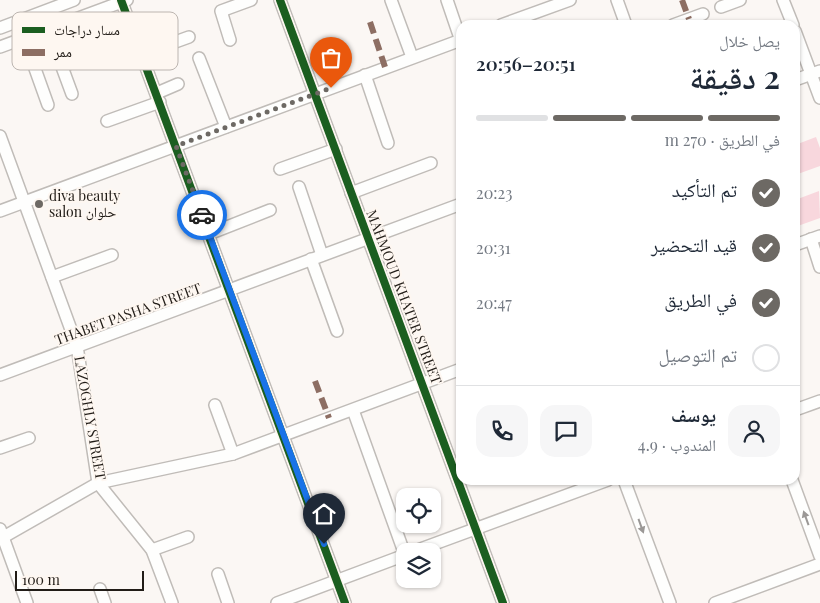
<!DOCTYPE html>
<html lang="ar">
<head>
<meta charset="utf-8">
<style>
	:root { --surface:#fff; --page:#f6f6f7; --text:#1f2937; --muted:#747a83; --line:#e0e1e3; --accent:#6d6964 }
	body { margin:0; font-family:"Playfair Display","Noto Naskh Arabic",serif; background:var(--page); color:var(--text); direction:rtl; height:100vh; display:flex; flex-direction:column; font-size:19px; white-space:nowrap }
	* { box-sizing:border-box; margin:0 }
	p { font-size:16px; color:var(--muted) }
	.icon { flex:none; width:28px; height:28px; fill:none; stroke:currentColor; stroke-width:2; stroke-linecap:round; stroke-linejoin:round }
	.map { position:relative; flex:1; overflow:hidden; direction:ltr }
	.side { position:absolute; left:456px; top:20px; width:344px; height:465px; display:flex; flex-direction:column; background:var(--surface); border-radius:15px; box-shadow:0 1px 4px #0004; direction:rtl }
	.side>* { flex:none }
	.fabs { position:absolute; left:396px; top:488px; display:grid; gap:10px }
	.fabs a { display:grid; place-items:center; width:45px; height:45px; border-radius:10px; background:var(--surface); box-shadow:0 1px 4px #0004; font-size:25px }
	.scale { position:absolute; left:15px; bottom:12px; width:129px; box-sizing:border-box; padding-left:5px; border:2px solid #211c17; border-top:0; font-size:14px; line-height:18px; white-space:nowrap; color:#211c17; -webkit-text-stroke:4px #fef7f1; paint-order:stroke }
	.pin { position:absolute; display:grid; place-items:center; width:42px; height:42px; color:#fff; margin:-51px -21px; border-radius:50% 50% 50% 0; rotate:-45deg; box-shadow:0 0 5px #0007 }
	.pin .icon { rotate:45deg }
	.courier { position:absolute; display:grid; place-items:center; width:50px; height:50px; margin:-25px; border:4px solid #1a73e8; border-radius:50%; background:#fff; color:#222; box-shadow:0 1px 6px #0007 }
	.head em { font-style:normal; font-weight:600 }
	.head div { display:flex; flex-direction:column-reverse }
	.head { display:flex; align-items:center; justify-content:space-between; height:85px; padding:0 20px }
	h1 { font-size:32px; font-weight:600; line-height:38px }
	.bar { display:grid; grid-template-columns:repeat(4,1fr); gap:8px 5px; align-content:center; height:60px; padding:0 20px }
	.bar i { height:6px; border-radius:4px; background:var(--line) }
	.bar .current { background:var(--accent) }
	.bar p { grid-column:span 4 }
	.line { display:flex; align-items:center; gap:12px; padding:0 20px; border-top:1px solid var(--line) }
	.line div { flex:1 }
	.round { display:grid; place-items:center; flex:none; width:52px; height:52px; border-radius:15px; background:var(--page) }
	ol { padding:0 20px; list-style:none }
	li { display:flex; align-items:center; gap:15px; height:55px }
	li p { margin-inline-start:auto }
	li .icon { padding:5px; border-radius:50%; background:var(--accent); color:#fff; stroke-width:4 }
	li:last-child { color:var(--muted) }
	li i { width:28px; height:28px; border:2px solid var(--line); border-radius:50% }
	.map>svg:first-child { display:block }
	.green { fill:#f8d7dd }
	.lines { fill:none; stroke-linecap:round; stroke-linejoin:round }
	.minor-casing { stroke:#c0bcb8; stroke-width:14 }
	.minor { stroke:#fefefd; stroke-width:11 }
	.quiet { stroke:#8d6e63; stroke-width:6; stroke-dasharray:12 6; stroke-linecap:butt }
	.cycleway-casing { stroke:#fef7f1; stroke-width:11 }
	.cycleway { stroke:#1b5e20; stroke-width:8 }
	.oneway { fill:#9b9896 }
	.done { stroke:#6d6964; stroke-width:5; stroke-dasharray:0 9 }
	.route { stroke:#1a73e8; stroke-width:6 }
	.poi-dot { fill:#6d6964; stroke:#fef7f1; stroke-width:2 }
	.labels { text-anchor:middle; stroke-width:4; stroke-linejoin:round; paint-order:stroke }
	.poi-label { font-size:14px; fill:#211c17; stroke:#fef7f1; text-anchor:start }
	.street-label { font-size:14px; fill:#211c17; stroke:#fef7f1 }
	.key { fill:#fef7f1; stroke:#bcb5b0; stroke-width:1 }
	.key-label { font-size:14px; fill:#211c17 }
</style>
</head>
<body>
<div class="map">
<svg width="820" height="603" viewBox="0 0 820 603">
	<rect width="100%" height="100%" fill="#fbf7f4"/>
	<g class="green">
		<polygon points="816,137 820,148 820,166 795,175 795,145"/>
		<polygon points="819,191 820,218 795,227 795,200"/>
	</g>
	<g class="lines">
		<g class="minor-casing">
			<g id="minor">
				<polyline points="121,0 345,603"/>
				<polyline points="280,0 503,603"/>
				<polyline points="391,0 412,57"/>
				<polyline points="447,0 461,41"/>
				<polyline points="617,0 626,25"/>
				<polyline points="783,0 793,25"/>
				<polyline points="721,7 740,0"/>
				<polyline points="501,25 570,0"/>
				<polyline points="673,25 703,14"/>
				<polyline points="0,28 74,0"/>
				<polyline points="48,29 72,94"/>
				<polyline points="795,31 820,98"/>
				<polyline points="24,38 48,105"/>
				<polyline points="230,40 221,11 251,0"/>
				<polyline points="0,47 127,0"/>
				<polyline points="142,54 189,37"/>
				<polyline points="199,58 226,127"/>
				<polyline points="62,66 83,59"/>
				<polyline points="365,75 388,143"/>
				<polyline points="795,80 820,71"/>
				<polyline points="157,93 178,84"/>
				<polyline points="107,121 160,102"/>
				<polyline points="0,136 77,346 98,483 152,550 172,603"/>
				<polyline points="280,169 336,149"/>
				<polyline points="299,187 322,255"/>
				<polyline points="351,193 431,163"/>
				<polyline points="0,211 461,40"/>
				<polyline points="209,234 270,210"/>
				<polyline points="811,239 820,267"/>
				<polyline points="795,245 820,236"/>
				<polyline points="311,259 337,331"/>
				<polyline points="52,277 112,255"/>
				<polyline points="0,375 461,204"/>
				<polyline points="215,405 233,454"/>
				<polyline points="353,410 405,555"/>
				<polyline points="795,410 820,401"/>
				<polyline points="0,448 29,438"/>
				<polyline points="624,480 670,603"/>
				<polyline points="792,480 820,556"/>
				<polyline points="0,529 27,603"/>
				<polyline points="0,539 98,483 233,454 461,369"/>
				<polyline points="152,550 188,537"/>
				<polyline points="415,551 608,480"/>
				<polyline points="218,574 228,603"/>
				<polyline points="100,589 105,603"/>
				<polyline points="277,603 405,555"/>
				<polyline points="715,603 820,564"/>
			</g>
		</g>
		<use href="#minor" class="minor"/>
		<g class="quiet">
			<polyline points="682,0 689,19"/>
			<polyline points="370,22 385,67"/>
			<polyline points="315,381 329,418"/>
		</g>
		<g class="cycleway-casing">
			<g id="cycleway">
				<polyline points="121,0 345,603"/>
				<polyline points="280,0 503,603"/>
			</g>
		</g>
		<use href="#cycleway" class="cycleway"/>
	</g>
	<defs><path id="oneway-solid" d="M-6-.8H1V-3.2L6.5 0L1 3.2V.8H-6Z" transform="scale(1.25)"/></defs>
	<g class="oneway">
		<use href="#oneway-solid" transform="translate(806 518) rotate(-110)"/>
		<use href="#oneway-solid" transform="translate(641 526) rotate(70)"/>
	</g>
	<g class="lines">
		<polyline class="done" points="202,215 176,146 331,88"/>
		<polyline class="route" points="202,215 324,544"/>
	</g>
	<circle class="poi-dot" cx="39" cy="204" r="5"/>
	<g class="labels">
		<g class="poi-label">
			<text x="49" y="201">diva beauty<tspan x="49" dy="16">salon حلوان</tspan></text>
		</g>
		<g class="street-label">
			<text transform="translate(404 297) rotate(69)" y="5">MAHMOUD KHATER STREET</text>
			<text transform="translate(128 314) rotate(-20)" y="5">THABET PASHA STREET</text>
			<text transform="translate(90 418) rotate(80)" y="5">LAZOGHLY STREET</text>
		</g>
	</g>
	<rect x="12" y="12" width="166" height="58" rx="8" class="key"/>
	<rect x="22" y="27" width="23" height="6" fill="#1b5e20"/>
	<rect x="22" y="49" width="23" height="7" fill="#8d6e63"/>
	<g class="key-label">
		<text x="54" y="35">مسار دراجات</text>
		<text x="54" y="57">ممر</text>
	</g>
</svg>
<div class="fabs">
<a><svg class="icon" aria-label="locate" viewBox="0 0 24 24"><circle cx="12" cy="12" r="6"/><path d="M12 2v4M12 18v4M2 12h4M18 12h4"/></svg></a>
<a><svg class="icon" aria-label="layers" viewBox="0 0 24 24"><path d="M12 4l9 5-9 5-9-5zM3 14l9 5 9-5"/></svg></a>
</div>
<div class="scale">100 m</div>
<div class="pin" style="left:331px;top:88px;background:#ea580c"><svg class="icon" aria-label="bag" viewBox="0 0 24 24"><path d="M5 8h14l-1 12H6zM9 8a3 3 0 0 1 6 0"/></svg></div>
<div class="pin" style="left:324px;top:544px;background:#1f2937"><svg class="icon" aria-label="home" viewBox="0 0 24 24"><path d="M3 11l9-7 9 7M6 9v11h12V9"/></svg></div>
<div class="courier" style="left:202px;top:215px"><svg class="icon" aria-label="car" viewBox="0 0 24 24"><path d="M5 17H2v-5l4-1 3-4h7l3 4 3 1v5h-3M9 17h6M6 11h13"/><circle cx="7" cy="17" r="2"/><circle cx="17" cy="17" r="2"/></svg></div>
<section class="side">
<div class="head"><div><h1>2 دقيقة</h1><p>يصل خلال</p></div><em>20:51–20:56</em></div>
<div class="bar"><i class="current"></i><i class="current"></i><i class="current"></i><i></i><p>في الطريق · 270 m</p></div>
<ol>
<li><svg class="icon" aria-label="check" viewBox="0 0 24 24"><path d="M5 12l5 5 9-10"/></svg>تم التأكيد<p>20:23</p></li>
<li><svg class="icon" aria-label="check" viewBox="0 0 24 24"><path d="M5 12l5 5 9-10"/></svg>قيد التحضير<p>20:31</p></li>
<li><svg class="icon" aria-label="check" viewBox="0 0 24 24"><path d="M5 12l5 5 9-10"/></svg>في الطريق<p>20:47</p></li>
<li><i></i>تم التوصيل</li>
</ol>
<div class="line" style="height:90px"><a class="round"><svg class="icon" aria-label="person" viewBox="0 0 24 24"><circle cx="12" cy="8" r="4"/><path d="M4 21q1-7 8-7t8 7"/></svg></a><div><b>يوسف</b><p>المندوب · 4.9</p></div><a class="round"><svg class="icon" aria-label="chat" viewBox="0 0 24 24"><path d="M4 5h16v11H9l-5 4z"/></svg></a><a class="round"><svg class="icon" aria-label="phone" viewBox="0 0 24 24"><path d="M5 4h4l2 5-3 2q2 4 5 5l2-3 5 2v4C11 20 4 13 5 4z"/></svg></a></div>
</section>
</div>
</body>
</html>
